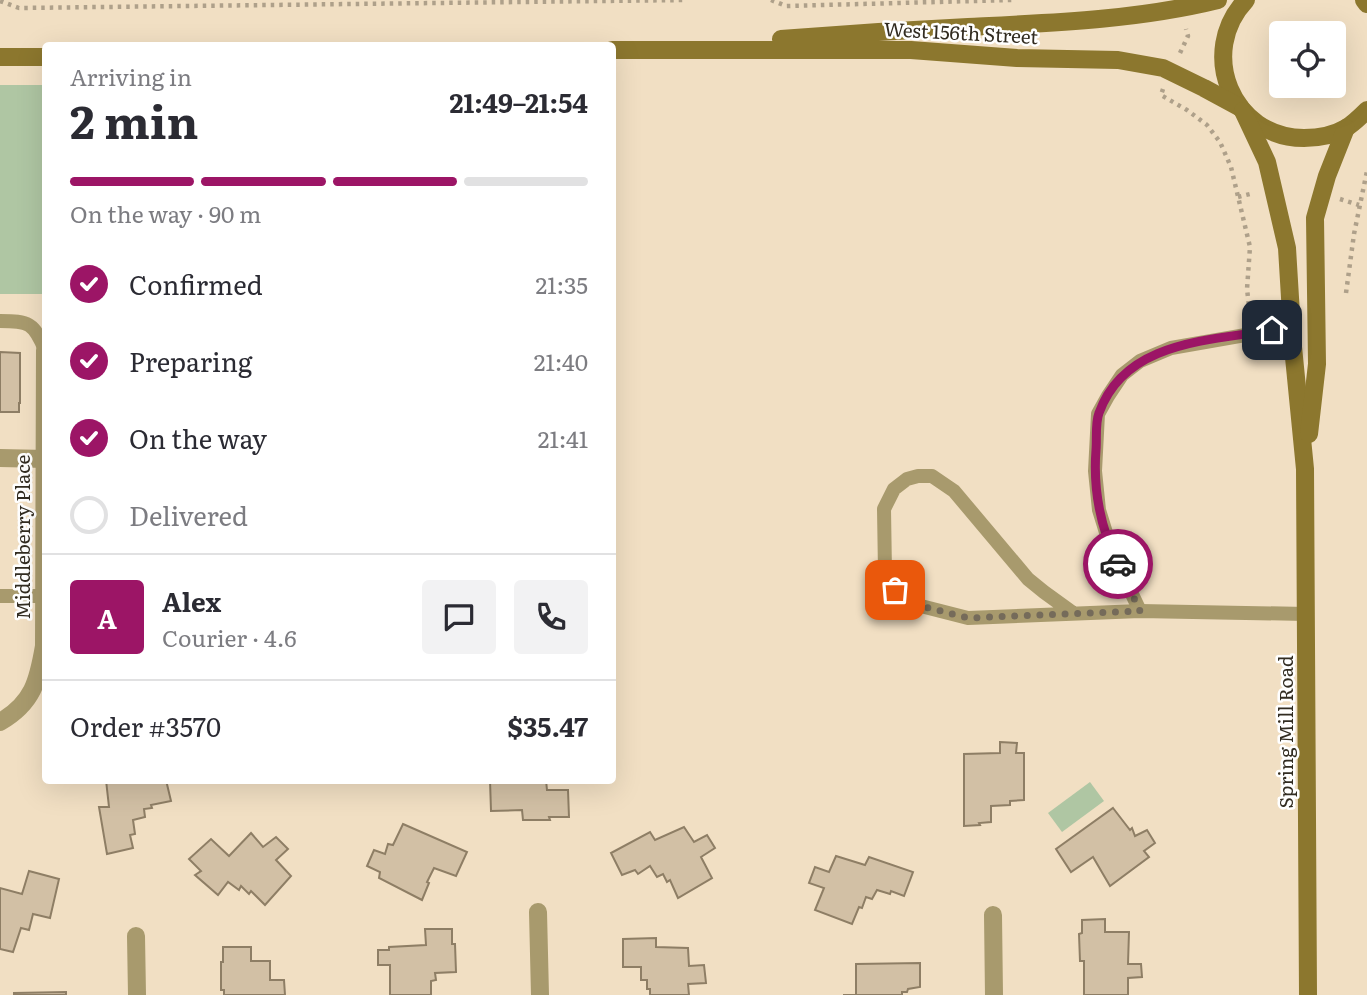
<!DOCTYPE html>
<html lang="en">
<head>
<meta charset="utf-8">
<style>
	:root { --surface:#fff; --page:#f2f2f3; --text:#2b2b33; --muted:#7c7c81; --line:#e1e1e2; --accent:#9c1566 }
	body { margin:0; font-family:Literata,serif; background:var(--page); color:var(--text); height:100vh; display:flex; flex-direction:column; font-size:26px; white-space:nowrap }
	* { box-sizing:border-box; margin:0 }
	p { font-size:23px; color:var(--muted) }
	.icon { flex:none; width:38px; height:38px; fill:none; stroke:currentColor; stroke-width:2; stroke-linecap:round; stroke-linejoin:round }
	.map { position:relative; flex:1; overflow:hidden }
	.details { position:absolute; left:42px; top:42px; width:574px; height:742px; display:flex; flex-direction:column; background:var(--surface); border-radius:7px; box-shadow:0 7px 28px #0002 }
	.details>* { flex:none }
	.fabs { position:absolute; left:1269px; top:21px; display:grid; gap:14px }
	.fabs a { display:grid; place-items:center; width:77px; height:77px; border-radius:7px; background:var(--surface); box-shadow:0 7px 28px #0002; font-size:35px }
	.pin { position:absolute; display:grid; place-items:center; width:60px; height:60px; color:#fff; margin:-30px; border-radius:14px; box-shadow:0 4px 10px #0006 }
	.courier { position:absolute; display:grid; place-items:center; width:70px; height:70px; margin:-35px; border:5px solid #9c1566; border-radius:50%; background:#fff; color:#222; box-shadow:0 2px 9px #0007 }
	.head em { font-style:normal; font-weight:700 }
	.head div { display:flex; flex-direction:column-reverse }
	.head { display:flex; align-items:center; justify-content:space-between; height:119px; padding:0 28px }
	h1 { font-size:46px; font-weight:700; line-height:52px }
	.bar { display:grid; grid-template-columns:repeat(4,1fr); gap:10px 7px; align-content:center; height:84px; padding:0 28px }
	.bar i { height:9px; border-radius:5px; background:var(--line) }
	.bar .active { background:var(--accent) }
	.bar p { grid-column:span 4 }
	.line { display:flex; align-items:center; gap:18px; padding:0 28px; border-top:2px solid var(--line) }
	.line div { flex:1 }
	.round { display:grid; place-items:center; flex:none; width:74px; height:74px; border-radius:7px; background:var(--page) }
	ol { padding:0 28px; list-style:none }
	li { display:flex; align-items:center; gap:21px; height:77px }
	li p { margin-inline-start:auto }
	li .icon { padding:7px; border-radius:50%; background:var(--accent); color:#fff; stroke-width:4 }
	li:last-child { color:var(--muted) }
	li i { width:38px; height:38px; border:4px solid var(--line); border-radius:50% }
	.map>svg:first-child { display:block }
	.green { fill:#afc6a3 }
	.building { fill:#d2c0a5; stroke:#8e7e65; stroke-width:2 }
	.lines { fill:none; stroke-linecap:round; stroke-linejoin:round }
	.path { stroke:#aea08a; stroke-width:4.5; stroke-dasharray:3.5 5; stroke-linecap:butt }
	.lane { stroke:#a89a6d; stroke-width:14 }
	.street { stroke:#a89a6d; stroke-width:18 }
	.secondary { stroke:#8c772e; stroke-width:18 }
	.done { stroke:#756b5a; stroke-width:7; stroke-dasharray:0 12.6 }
	.route { stroke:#9c1566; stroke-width:9 }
	.labels { text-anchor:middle; stroke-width:5; stroke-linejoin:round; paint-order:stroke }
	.street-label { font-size:19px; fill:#322c21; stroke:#fff }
</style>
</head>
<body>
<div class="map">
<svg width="1367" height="995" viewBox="0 0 1367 995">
	<rect width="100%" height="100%" fill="#f1dfc3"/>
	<g class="green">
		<rect x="0" y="85" width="45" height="209"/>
		<polygon points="1090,782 1104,801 1062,832 1048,813"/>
	</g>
	<g class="building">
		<polygon points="0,352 20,353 20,403 19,403 19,412 0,412"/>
		<polygon points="1000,742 1017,743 1016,753 1024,753 1024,800 1010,801 1010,805 991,806 991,822 979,823 980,825 964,826 964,754 1000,753"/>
		<polygon points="106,780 166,780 171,801 151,805 152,808 144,809 145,817 133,820 135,834 130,835 133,848 107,854 99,807 109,807"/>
		<polygon points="490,780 546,780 547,790 568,790 569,817 549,817 550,820 523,820 522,810 491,811"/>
		<polygon points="1113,808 1130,830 1132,828 1135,836 1147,830 1155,843 1144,851 1149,857 1110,886 1093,857 1071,872 1056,849"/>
		<polygon points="403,824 467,852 456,876 434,868 427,882 429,883 422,900 379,878 380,872 367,866 374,850 385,854 388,844 393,845"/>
		<polygon points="684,827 694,842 707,835 715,848 701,857 712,878 678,898 670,880 667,882 663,874 657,877 650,866 638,874 635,870 622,875 611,853 650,832 655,840"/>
		<polygon points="251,833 263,847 276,837 288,849 276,860 291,876 265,905 251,891 249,894 241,886 239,890 228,882 218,895 195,875 201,871 189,859 211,839 229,856"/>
		<polygon points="836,856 865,865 869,857 913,872 904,896 891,891 890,894 877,890 872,899 866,897 862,908 859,907 852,924 815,910 824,888 809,883 815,867 829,872"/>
		<polygon points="29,871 59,879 50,918 33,914 29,930 21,928 13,952 0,949 0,888 22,894"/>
		<polygon points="1105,919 1105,932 1129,932 1128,964 1141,964 1142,977 1128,978 1128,995 1084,995 1084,961 1080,961 1079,934 1082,933 1082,920"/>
		<polygon points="425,929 452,929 452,944 455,944 456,972 435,973 436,980 431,981 431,995 390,995 390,965 378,965 378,950 389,950 389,947 426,945"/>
		<polygon points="656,938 656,947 688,948 689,966 704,965 706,983 688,984 689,995 650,995 650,989 647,989 647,980 641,980 641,967 623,967 623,939"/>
		<polygon points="223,947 251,947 251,961 270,961 270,980 284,980 285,995 224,995 224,990 221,990 221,962 223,962"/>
		<polygon points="920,963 920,987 908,989 907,992 902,992 902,995 843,995 856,995 856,964"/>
		<polygon points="66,992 66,995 14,995 14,993"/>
	</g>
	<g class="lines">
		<g class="path">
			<polyline points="771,0 786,6 1012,0"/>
			<polyline points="0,1 19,8 686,0"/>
			<polyline points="1180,53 1188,36 1186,29"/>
			<polyline points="1163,89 1161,95 1187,110 1207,125 1220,142 1231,167 1250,247 1247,289 1250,315"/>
			<polyline points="1238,197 1254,193"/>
			<polyline points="1340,199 1359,205"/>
			<polyline points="1346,293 1354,234 1367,171"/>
		</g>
		<g class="lane">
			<path d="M0 321C29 321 34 323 45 350"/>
			<polyline points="0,596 44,596"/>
			<polyline points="1140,611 1112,552 1099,510 1095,471 1098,414 1108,396 1122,375 1140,361 1171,348 1292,327"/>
			<polyline points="1073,613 1044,592 1028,579 954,491 932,476 918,476 907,479 894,489 884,509 885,572 895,590 917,605 968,618 1140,611 1306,614"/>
		</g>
		<g class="street">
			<polyline points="0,458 46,459"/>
			<path d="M0 722C33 703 38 681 44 646L45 350"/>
			<polyline points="538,912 540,995"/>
			<polyline points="993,915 994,995"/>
			<polyline points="136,936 137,995"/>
		</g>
		<g class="secondary">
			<path d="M1246 0C1197 52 1232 138 1304 138 1318 138 1334 135 1346 128 1354 123 1361 116 1367 110"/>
			<polyline points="1364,0 1367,4"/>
			<path d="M781 39C843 34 905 30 968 27 1051 23 1137 20 1218 0"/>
			<polyline points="612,50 911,50 1017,58 1118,60 1163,68 1204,88 1241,108"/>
			<polyline points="0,57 46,57"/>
			<polyline points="1243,111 1267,162 1287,248 1293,347 1305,469 1308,995"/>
			<polyline points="1309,434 1317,364 1315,218 1327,176 1346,128"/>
		</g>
	</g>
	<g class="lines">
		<polyline class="done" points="895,590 917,605 968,618 1140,611 1118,564"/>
		<path class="route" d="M1118 564C1101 529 1093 489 1096 450 1097 439 1095 423 1099 413 1125 341 1208 341 1272 330"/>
	</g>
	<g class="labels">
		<g class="street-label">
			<text transform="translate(961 33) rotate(3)" y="7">West 156th Street</text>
			<text transform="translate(23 537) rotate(-90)" y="7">Middleberry Place</text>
			<text transform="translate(1286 732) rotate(-90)" y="7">Spring Mill Road</text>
		</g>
	</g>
</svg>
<div class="fabs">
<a><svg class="icon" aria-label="locate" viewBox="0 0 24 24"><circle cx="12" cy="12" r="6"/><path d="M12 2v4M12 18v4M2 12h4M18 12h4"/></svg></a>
</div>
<div class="pin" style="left:895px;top:590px;background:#ea580c"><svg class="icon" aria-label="bag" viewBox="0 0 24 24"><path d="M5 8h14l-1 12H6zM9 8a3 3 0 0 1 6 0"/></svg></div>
<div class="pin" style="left:1272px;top:330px;background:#1f2937"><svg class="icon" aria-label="home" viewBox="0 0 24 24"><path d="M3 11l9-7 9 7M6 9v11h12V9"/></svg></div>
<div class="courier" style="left:1118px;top:564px"><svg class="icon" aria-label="car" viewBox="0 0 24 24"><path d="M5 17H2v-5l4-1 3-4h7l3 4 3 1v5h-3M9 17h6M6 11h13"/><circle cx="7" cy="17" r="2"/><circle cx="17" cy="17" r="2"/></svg></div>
<section class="details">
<div class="head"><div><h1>2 min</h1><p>Arriving in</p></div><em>21:49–21:54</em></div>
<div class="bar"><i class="active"></i><i class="active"></i><i class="active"></i><i></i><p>On the way · 90 m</p></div>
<ol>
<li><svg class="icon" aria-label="check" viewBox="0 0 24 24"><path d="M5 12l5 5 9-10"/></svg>Confirmed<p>21:35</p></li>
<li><svg class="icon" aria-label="check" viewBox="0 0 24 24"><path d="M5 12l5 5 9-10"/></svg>Preparing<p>21:40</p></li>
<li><svg class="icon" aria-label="check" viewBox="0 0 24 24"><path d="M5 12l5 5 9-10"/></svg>On the way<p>21:41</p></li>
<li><i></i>Delivered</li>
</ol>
<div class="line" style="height:126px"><b class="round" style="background:var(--accent);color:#fff">A</b><div><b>Alex</b><p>Courier · 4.6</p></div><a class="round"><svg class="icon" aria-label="chat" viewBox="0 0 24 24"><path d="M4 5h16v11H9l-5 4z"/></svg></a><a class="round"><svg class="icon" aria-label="phone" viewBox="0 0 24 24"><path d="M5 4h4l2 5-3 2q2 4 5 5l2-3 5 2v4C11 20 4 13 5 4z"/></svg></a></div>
<div class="line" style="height:91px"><div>Order #3570</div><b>$35.47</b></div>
</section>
</div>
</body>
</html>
